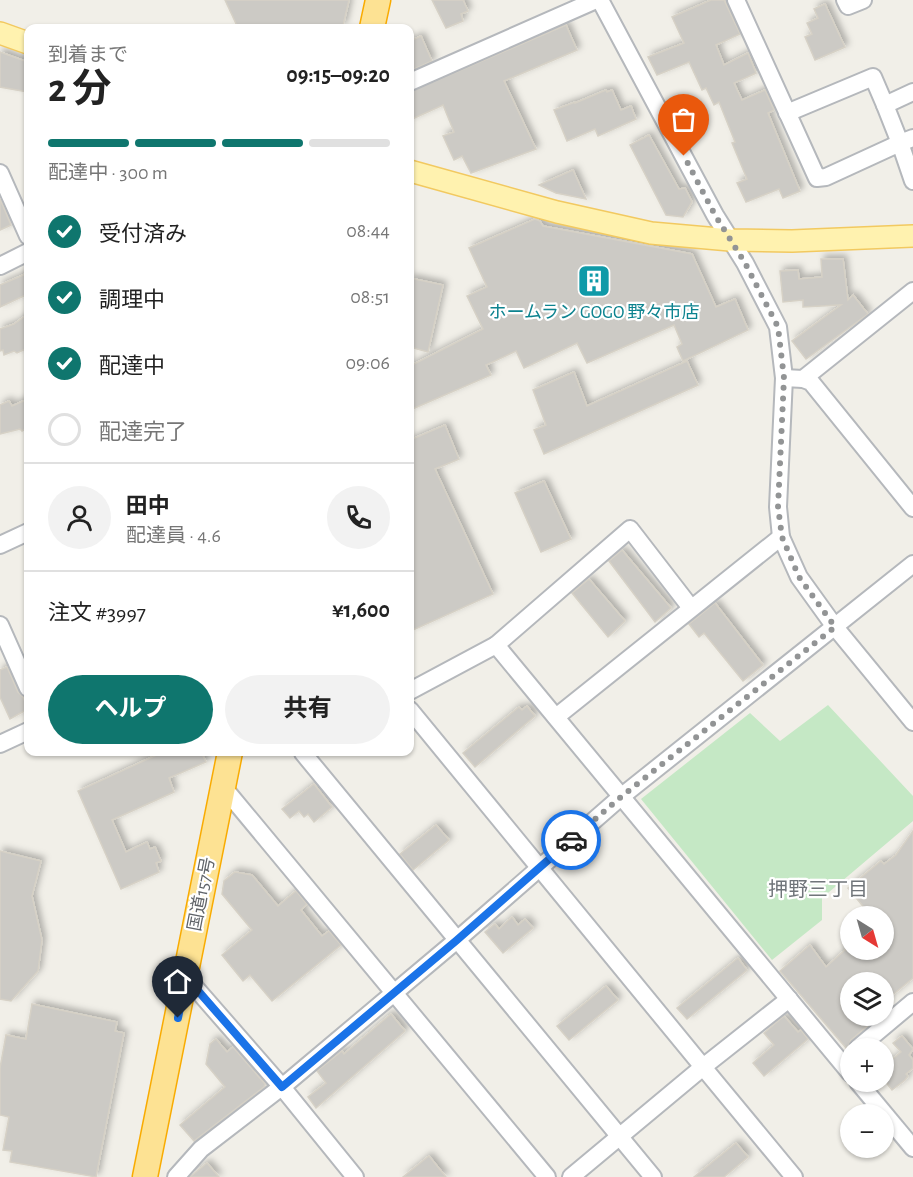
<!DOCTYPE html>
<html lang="ja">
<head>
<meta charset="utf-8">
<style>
	:root { --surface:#fff; --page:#f2f2f2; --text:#222; --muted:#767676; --line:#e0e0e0; --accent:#0f766e }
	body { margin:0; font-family:"Alegreya Sans","Noto Sans JP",sans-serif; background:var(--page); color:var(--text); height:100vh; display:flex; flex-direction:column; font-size:22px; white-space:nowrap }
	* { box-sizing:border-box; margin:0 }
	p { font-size:20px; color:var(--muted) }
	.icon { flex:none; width:33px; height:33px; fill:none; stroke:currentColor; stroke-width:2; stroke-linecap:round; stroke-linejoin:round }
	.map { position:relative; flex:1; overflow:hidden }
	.sheet { position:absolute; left:24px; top:24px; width:390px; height:732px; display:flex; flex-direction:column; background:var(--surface); border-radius:12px; box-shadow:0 2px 4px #0004 }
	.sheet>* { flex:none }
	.needle { width:39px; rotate:143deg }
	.fabs { position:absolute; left:840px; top:906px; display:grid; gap:12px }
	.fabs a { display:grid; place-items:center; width:54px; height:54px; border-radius:50%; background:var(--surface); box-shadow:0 2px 4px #0004; font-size:30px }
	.pin { position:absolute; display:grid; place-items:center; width:51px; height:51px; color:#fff; margin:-62px -26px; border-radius:50% 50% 50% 0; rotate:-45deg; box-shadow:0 0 6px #0007 }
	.pin .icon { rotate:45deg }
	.courier { position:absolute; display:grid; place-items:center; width:60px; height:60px; margin:-30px; border:4px solid #1a73e8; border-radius:50%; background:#fff; color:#222; box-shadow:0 2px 8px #0007 }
	.head em { font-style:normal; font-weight:700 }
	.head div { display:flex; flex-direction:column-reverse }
	.head { display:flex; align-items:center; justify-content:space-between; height:102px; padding:0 24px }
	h1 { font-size:39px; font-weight:700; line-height:45px }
	.bar { display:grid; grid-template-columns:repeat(4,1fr); gap:9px 6px; align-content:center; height:72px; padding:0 24px }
	.bar i { height:8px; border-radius:4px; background:var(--line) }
	.bar .selected { background:var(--accent) }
	.bar p { grid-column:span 4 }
	.line { display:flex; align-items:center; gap:15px; padding:0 24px; border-top:2px solid var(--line) }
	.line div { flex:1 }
	.round { display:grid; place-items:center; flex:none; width:63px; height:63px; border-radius:32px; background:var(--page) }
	ol { padding:0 24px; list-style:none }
	li { display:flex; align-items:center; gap:18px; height:66px }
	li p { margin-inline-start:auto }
	li .icon { padding:6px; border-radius:50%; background:var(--accent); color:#fff; stroke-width:4 }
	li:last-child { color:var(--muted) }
	li i { width:33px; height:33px; border:3px solid var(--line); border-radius:50% }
	.button { display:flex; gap:12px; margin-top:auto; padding:12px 24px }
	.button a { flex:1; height:69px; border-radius:36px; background:var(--accent); color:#fff; font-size:24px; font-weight:700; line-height:69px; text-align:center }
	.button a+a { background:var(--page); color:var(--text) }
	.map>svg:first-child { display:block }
	.green { fill:#c5e8c5 }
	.building { fill:#cccac5; stroke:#d6d1c6; stroke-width:1.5; filter:url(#shadow) }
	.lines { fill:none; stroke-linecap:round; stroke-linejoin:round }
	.minor-casing { stroke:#b5b8bc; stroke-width:20 }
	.major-casing { stroke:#f2c960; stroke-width:24 }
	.highway-casing { stroke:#f9ab00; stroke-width:27 }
	.minor { stroke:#fff; stroke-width:16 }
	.major { stroke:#fff2af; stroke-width:21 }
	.highway { stroke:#fde293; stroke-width:24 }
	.done { stroke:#929495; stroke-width:6; stroke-dasharray:0 10.8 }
	.route { stroke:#1a73e8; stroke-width:8 }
	.labels { text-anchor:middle; stroke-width:4.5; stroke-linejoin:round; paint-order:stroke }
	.culture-label { font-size:18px; fill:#0d838f; stroke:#fff }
	.street-label { font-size:18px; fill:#5f6368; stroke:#fff }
	.neighbourhood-label { font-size:20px; fill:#70757a; stroke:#fff }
</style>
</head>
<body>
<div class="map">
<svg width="913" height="1177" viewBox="0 0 913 1177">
	<defs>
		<filter id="shadow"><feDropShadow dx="3.5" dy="-3.5" stdDeviation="3" flood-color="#0004"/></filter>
	</defs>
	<rect width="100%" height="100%" fill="#f1efe8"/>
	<polygon class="green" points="828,705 913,796 913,821 822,898 822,920 772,960 641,799 750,713 780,741"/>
	<g class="building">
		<polygon points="225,0 349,0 343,26 329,25 329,28 238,28"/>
		<polygon points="432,0 463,0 468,11 461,14 463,21 446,28"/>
		<polygon points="711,0 724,0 740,34 716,45 724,65 748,53 756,73 734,83 742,100 765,90 774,110 768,113 800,191 783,198 779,189 746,202 737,183 747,179 732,143 735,142 719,102 714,105 706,88 702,90 689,62 657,75 648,57 684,43 672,17"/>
		<polygon points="825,4 845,47 815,60 805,37 812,34 807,23 818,18 814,9"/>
		<polygon points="566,25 577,50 504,81 536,149 471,173 462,156 454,160 443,136 454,132 443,105 410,120 410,92"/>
		<polygon points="421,36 432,61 410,71 410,41"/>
		<polygon points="0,52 28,62 28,92 0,87"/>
		<polygon points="606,90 607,92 612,90 621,110 631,106 636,119 598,136 595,129 567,141 554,110 575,102 575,103"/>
		<polygon points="649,135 679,189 685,188 692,202 683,217 666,215 630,145"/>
		<polygon points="573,170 586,199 556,193 539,185"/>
		<polygon points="0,199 11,225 0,230"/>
		<polygon points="535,219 540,221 543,226 692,254 716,307 735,299 748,330 683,361 677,347 682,344 674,325 587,363 577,343 524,368 516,351 486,365 491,375 410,410 410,366 483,329 467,296 487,287 469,248"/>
		<polygon points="821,259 843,259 848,300 853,295 868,314 806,359 792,341 841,305 803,307 803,300 783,302 780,271 798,270 799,279 822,277"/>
		<polygon points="28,273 28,294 0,307 0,285"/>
		<polygon points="410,278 443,285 428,352 410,347"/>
		<polygon points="28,314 28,348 17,353 14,351 4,355 3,350 0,351 0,329 14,324"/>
		<polygon points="687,361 698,385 544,454 534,430 546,425 533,390 574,372 587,406"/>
		<polygon points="28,399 28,428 22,431 20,429 0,434 0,405 9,401 12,406"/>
		<polygon points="445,425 459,459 435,469 493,594 413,630 410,621 410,440"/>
		<polygon points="544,481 571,539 541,552 515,493"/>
		<polygon points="622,550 671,608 655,622 609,561"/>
		<polygon points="589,579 625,621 608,637 572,593"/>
		<polygon points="715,603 763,665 743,681 704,633 699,637 689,624"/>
		<polygon points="7,667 18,692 23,697 28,709 10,719 0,697 0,670"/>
		<polygon points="527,706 535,716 475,767 463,753 519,707 522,710"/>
		<polygon points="163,752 201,752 206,762 169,778 174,792 112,820 126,852 147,842 150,849 155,847 161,861 156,863 159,872 121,889 78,791"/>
		<polygon points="314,784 332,807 314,822 308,814 304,817 299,811 290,818 282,809"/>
		<polygon points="436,825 449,840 413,870 400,854"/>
		<polygon points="913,831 913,978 884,1002 884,982 850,982 850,1016 876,1016 878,1017 851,1040 847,1049 780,971 810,945 826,967 845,950 884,950 884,916 871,916 848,888 881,861 884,864 896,855"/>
		<polygon points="0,851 41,861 32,896 42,940 38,971 11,1001 0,999"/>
		<polygon points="235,872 252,875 278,906 296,891 307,904 301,910 322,936 329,931 341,945 272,1001 250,975 243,981 222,955 252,930 222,894 224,881"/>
		<polygon points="512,917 518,925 525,919 533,928 503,953 485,932 495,924 499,929"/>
		<polygon points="738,958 747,970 687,1019 677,1008"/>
		<polygon points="606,986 618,1000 569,1040 557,1026"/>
		<polygon points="32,1004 117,1022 115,1031 124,1033 96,1177 10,1162 12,1151 3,1150 9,1117 0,1115 0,1068 6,1035 26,1039"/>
		<polygon points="391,1014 405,1031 316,1108 308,1097 326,1083 317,1071 342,1051 344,1054"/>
		<polygon points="784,1016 798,1032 801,1030 808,1039 764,1076 753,1063 774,1045 764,1033"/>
		<polygon points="902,1036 913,1049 909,1055 913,1060 913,1068 906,1074 908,1076 905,1080 892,1090 884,1080 884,1066 901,1052 893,1043"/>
		<polygon points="216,1039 227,1052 233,1047 265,1084 264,1087 194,1141 180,1125 225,1087 206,1064 210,1044"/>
		<polygon points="736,1143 748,1157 724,1177 694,1177"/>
		<polygon points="429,1156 446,1177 403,1177"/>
		<polygon points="207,1163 219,1177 190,1177 191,1176"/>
	</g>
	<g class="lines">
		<g class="minor-casing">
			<g id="minor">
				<polyline points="600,0 715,215 745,263 778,327 784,378 778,507 781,537 799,577 835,627 913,722"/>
				<polyline points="736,0 817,178 826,177 900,143 913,181"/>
				<polyline points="845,0 848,6 863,0"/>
				<polyline points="410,82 596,0"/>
				<polyline points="913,92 885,105 900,143 913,138"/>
				<polyline points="787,113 873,77 885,105"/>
				<polyline points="0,173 28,236"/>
				<polyline points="0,266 28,252"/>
				<polyline points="784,378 803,379 811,382 913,508"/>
				<polyline points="803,379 913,291"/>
				<polyline points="0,545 28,532"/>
				<polyline points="0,625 28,688"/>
				<polyline points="496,645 630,529 691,608"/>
				<polyline points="410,691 496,645 850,1073"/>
				<polyline points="410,710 703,1067 789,999"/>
				<polyline points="556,717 781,537"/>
				<polyline points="0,744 28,731"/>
				<polyline points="305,752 303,753 653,1177"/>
				<polyline points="224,788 547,1177"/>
				<polyline points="186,977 282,1087 355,1177"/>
				<polyline points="858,1048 913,1002"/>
				<polyline points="858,1082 913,1148"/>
				<polyline points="176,1177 201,1149 288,1082 457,940 622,796 913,564"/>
				<polyline points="571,1177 703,1067 794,1177"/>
			</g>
		</g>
		<g class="major-casing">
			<g id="major">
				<polyline points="0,33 28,43"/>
				<polyline points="410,171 557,212 651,233 730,240 792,241 913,236"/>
			</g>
		</g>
		<g class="highway-casing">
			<g id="highway">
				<polyline points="372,28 378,0"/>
				<polyline points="145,1177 230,752"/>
			</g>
		</g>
		<use href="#minor" class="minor"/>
		<use href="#major" class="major"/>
		<use href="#highway" class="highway"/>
	</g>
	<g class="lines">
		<polyline class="done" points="571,840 622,796 835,627 799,577 782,537 778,507 784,378 778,327 745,263 715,215 684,156"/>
		<polyline class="route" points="178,1018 186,977 282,1087 457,940 571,840"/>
	</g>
	<defs>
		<g id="building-square" transform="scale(1.725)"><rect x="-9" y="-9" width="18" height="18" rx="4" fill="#0f9aa8" stroke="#fff"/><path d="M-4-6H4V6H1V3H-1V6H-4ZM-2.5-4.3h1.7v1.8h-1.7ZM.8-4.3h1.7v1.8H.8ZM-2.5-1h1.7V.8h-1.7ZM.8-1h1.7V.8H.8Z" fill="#fff"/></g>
	</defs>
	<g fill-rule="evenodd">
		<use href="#building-square" x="594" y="281"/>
	</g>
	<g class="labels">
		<g class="culture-label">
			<text x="594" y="318">ホームラン GOGO 野々市店</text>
		</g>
		<g class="street-label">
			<text transform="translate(201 894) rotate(-79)" y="6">国道157号</text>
		</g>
		<g class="neighbourhood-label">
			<text x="818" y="896">押野三丁目</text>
		</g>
	</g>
</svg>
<div class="fabs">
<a><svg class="needle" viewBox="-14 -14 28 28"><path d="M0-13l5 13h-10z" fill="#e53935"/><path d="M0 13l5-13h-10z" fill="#767676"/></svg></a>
<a><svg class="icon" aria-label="layers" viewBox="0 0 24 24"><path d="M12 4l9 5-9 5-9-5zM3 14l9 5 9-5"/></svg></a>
<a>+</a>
<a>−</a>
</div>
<div class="pin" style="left:684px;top:156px;background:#ea580c"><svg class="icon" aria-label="bag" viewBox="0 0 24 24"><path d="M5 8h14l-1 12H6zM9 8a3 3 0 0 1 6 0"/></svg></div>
<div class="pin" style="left:178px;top:1018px;background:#1f2937"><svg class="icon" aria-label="home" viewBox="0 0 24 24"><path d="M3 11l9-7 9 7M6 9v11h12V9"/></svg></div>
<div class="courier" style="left:571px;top:840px"><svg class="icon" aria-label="car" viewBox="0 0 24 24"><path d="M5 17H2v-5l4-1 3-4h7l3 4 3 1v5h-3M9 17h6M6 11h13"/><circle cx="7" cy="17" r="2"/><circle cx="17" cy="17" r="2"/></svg></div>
<section class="sheet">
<div class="head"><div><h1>2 分</h1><p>到着まで</p></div><em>09:15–09:20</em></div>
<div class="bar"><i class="selected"></i><i class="selected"></i><i class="selected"></i><i></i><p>配達中 · 300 m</p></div>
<ol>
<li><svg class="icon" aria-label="check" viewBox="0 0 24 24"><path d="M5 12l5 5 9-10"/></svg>受付済み<p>08:44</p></li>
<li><svg class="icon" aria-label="check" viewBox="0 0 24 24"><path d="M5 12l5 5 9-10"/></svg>調理中<p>08:51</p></li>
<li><svg class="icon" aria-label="check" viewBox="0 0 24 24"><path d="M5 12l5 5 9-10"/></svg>配達中<p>09:06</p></li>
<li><i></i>配達完了</li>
</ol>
<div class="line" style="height:108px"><a class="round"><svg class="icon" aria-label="person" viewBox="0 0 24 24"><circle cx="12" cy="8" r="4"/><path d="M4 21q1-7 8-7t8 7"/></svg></a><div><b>田中</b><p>配達員 · 4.6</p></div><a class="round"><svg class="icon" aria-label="phone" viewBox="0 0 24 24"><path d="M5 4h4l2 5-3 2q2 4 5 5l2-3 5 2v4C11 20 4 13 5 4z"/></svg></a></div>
<div class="line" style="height:78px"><div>注文 #3997</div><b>¥1,600</b></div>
<div class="button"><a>ヘルプ</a><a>共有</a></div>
</section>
</div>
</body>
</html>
